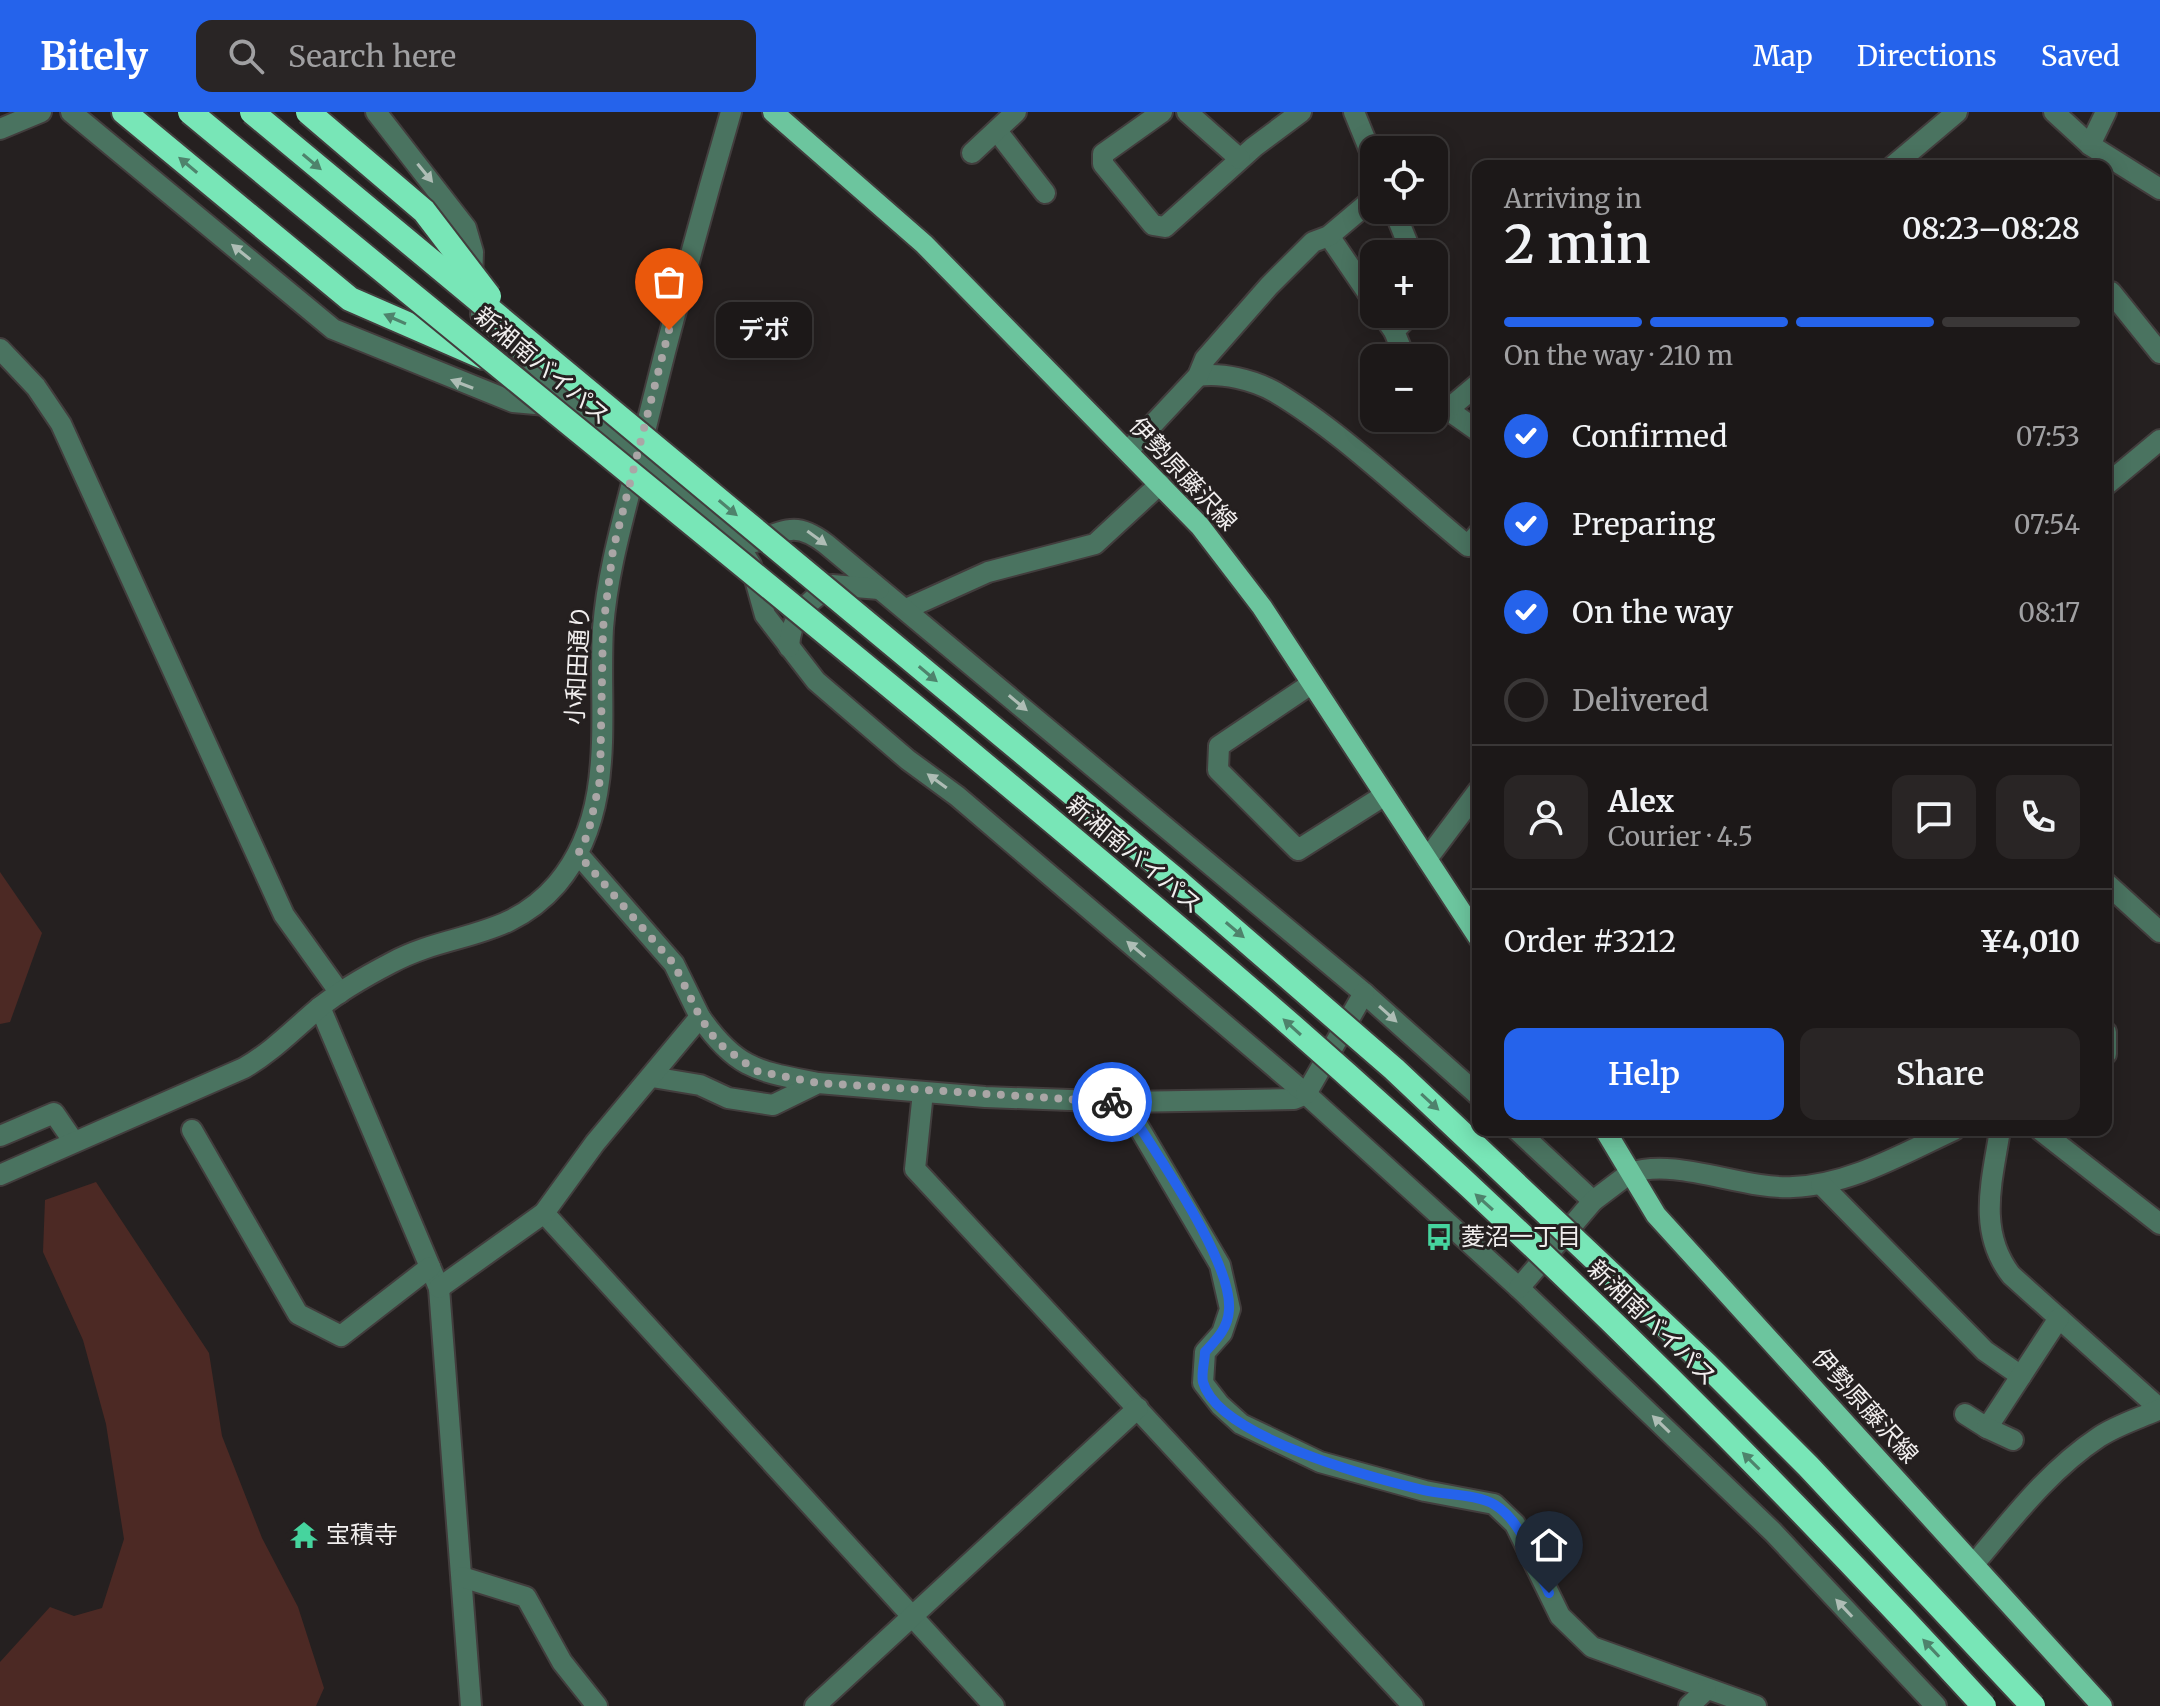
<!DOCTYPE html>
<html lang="en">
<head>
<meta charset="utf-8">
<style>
	:root { --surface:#1c1818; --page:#292525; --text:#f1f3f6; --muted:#a0a0a2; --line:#3a3737; --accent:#2563eb }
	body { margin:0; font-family:Merriweather,"Noto Sans JP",serif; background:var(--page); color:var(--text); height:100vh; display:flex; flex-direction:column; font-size:30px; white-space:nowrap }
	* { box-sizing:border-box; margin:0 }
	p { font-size:26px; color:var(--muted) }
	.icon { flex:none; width:44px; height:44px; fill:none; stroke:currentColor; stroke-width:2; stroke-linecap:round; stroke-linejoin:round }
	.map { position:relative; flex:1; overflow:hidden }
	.sheet { position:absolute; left:1472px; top:48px; width:640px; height:976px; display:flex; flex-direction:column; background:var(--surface); border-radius:16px; box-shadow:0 4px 20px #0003,0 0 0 2px var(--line) }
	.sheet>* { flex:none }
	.buttons { position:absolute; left:1360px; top:24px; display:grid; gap:16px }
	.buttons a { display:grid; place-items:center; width:88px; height:88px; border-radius:16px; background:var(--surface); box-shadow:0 4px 20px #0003,0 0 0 2px var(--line); font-size:40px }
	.pin { position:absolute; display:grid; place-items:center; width:68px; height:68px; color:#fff; margin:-82px -34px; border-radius:50% 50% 50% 0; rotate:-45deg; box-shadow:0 0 8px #0007 }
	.pin .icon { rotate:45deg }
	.courier { position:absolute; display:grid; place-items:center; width:80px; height:80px; margin:-40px; border:6px solid #2563eb; border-radius:50%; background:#fff; color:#222; box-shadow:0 2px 10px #0007 }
	.bubble { position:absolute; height:56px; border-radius:16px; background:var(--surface); box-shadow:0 4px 20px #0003,0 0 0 2px var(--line); font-size:26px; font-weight:600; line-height:56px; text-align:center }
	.overview em { font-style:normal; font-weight:600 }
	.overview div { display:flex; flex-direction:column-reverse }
	.overview { display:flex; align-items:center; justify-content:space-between; height:136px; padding:0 32px }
	h1 { font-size:52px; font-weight:600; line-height:60px }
	.bar { display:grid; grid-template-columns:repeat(4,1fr); gap:12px 8px; align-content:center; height:96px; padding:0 32px }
	.bar i { height:10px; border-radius:6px; background:var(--line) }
	.bar .active { background:var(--accent) }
	.bar p { grid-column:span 4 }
	.line { display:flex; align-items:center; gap:20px; padding:0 32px; border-top:2px solid var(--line) }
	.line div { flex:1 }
	.round { display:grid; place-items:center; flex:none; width:84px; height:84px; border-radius:16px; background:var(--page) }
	ol { padding:0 32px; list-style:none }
	li { display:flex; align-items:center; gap:24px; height:88px }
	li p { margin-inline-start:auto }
	li .icon { padding:8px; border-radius:50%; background:var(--accent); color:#fff; stroke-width:4 }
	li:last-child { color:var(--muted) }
	li i { width:44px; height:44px; border:4px solid var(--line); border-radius:50% }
	.primary-button { display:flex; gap:16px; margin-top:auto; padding:16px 32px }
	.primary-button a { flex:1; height:92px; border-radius:16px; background:var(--accent); color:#fff; font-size:32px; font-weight:600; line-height:92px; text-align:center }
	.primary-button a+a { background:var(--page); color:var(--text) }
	header { display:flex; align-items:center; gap:48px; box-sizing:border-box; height:112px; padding:0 40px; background:var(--accent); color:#fff }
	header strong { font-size:38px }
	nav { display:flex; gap:44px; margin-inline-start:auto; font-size:28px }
	.search { width:560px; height:72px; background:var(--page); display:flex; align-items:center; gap:20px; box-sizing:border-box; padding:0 28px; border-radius:16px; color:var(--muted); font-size:30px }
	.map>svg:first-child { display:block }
	.green { fill:#4c2924 }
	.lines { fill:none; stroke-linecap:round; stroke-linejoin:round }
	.minor-casing { stroke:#423d3d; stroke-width:24 }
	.tertiary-casing { stroke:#423d3d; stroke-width:24 }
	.primary-casing { stroke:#423d3d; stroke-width:24 }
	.motorway-casing { stroke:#423d3d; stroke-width:28 }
	.minor { stroke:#4a7360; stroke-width:20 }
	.tertiary { stroke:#4a7360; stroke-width:20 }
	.primary { stroke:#6cc59e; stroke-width:20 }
	.motorway { stroke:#78e6b7; stroke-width:24 }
	.motorway-bridge-casing { stroke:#423d3d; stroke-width:28; stroke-linecap:butt }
	.motorway-bridge { stroke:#78e6b7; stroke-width:24 }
	.oneway { fill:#4e836c }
	.oneway2 { fill:#aebdb5 }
	.done { stroke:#aaa6a6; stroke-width:8; stroke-dasharray:0 14.4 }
	.route { stroke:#2563eb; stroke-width:10 }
	.labels { text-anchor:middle; stroke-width:6; stroke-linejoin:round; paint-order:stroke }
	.street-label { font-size:24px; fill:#f1eeee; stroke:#252020 }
	.poi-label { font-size:24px; fill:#f1eeee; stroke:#252020; text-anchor:start }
</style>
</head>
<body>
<header>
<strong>Bitely</strong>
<div class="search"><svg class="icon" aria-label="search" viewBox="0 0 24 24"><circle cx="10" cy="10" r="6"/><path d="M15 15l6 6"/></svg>Search here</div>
<nav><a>Map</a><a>Directions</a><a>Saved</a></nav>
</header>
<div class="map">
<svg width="2160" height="1594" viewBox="0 0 2160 1594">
	<rect width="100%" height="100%" fill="#252020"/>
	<g class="green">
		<polygon points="0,760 42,821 10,910 0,912"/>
		<polygon points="96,1070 209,1241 222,1324 262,1426 298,1495 324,1576 316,1594 0,1594 0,1550 50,1495 74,1504 102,1496 124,1427 106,1312 83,1228 43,1140 45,1088"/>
	</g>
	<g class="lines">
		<g class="minor-casing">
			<g id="minor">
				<polyline points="1162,0 1103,42 1103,52 1153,113 1165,115 1254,35 1301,0"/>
				<polyline points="1187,0 1240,47"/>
				<polyline points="1354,0 1374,49"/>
				<polyline points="2054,0 2090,33 2160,77"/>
				<polyline points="0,17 41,0"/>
				<polyline points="997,19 1045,81"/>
				<polyline points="2090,33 2106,0"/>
				<polyline points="972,41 1016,0"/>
				<polyline points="1893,54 1957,0"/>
				<polyline points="1394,98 1412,142"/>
				<polyline points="1329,124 1374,190"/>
				<polyline points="2111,180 2160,241"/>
				<polyline points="1382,202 1394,219"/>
				<polyline points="0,237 36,275 61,312 284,803 340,881"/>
				<polyline points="1405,246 1394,219 1411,202"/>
				<path d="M1198 264C1221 260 1254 268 1275 280 1341 319 1408 385 1468 434L1478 422"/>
				<polyline points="1434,288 1478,319"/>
				<polyline points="1446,299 1478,272"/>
				<polyline points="1128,339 1198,264 1205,247 1269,174 1313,130 1329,124 1374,86"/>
				<polyline points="2106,373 2160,328"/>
				<polyline points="906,497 988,460 1095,432 1160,372"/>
				<polyline points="1311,572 1219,634 1218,658 1298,738 1385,683"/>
				<polyline points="1427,747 1478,679"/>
				<polyline points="2106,771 2160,820"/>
				<polyline points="320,895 439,1176 471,1594"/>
				<path d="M700 905C737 958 758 959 818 971"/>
				<polyline points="2106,920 2106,942"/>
				<polyline points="652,965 700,973 728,986 773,993 818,971 985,985 1124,990 1294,987 1306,982"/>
				<polyline points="923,980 915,1057 1413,1594"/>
				<polyline points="1124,990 1220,1153 1230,1197 1222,1221 1205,1240 1203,1271 1220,1293 1241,1312 1320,1350 1425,1379 1494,1392 1515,1412 1560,1504 1592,1535 1756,1594"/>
				<polyline points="192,1018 298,1202 341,1224 430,1155"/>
				<path d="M2000 1018C1992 1069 1977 1119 2011 1163L2160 1297"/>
				<polyline points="2040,1018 2160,1112"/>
				<polyline points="0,1024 54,1001 74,1030"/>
				<path d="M1630 1061C1676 1045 1743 1078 1793 1075 1850 1073 1904 1041 1954 1018"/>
				<polyline points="1821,1072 1985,1239 2021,1264"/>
				<polyline points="544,1101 994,1594"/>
				<polyline points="439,1176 544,1101 595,1031 700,905 674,852 578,742"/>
				<polyline points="1965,1302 1987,1316 2059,1206"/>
				<polyline points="1987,1316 2013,1328"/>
				<path d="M1974 1452C2012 1407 2049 1358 2099 1325 2117 1313 2140 1306 2160 1297"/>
				<polyline points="462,1465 526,1485 562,1550 597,1594"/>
				<polyline points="815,1594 1138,1296"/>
				<polyline points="1689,1594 1706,1578"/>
			</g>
		</g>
		<g class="tertiary-casing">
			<g id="tertiary">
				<polyline points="71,0 333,217 513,290 569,295 623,330 735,427 751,453 765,503 816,569 908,648 957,684 1306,982 1519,1176 1773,1420 1936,1594"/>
				<polyline points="376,0 466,116 473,140 472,168"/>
				<polyline points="481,202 584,297"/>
				<path d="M755 430C787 417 797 410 826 432L1364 881 1478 983"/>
				<path d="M789 535C791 502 806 492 832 473L879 477"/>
				<polyline points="1306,982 1364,881"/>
				<polyline points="1517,1018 1593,1089"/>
				<path d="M0 1063 244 956C272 940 294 917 319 896 341 878 366 864 391 851 450 819 508 829 557 772 618 700 598 603 603 516 608 454 626 398 640 339 668 225 698 113 731 0"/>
				<polyline points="1519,1176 1593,1089 1630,1061"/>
			</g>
		</g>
		<g class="primary-casing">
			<g id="primary">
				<polyline points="773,0 924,132 1200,414 1262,495 1478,825"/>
				<polyline points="1605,1018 1656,1103 2102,1594"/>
			</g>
		</g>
		<g class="motorway-casing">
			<polyline id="motorway" points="124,0 350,187 483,245"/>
		</g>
		<use href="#minor" class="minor"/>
		<use href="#tertiary" class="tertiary"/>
		<use href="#primary" class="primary"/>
		<use href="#motorway" class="motorway"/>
		<g class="motorway-bridge-casing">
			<g id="motorway-bridge">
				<path d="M190 0C546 295 909 583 1259 885 1514 1106 1756 1345 1984 1594"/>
				<polyline points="252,0 1175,767 1394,957 1707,1253 1808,1354 2033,1594"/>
				<polyline points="308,0 424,99 489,184"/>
			</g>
		</g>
		<use href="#motorway-bridge" class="motorway-bridge"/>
	</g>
	<defs><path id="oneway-solid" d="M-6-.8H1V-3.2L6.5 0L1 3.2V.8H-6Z" transform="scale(2)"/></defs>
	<g class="oneway">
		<use href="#oneway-solid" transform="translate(312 50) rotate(40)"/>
		<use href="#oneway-solid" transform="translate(188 53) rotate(-140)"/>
		<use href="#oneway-solid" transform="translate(395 207) rotate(-156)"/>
		<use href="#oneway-solid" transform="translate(728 396) rotate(40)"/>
		<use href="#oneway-solid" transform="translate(928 562) rotate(40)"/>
		<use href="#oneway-solid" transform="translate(1235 818) rotate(40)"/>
		<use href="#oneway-solid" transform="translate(1292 915) rotate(-138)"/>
		<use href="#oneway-solid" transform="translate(1430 990) rotate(43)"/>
		<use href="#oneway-solid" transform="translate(1484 1090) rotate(-138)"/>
		<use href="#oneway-solid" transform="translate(1751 1349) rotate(-135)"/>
		<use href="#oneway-solid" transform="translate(1931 1536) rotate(-133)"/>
	</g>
	<g class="oneway2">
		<use href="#oneway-solid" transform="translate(425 61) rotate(51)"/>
		<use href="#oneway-solid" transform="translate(241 140) rotate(-141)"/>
		<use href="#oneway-solid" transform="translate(462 272) rotate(-159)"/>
		<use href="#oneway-solid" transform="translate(817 426) rotate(36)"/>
		<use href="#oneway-solid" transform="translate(1018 591) rotate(40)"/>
		<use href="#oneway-solid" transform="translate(937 669) rotate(-144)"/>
		<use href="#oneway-solid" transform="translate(1136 837) rotate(-140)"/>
		<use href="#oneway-solid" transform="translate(1388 902) rotate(42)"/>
		<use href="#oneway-solid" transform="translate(1661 1312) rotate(-136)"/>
		<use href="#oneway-solid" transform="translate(1844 1496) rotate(-133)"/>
	</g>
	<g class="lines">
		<polyline class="done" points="669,218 613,438 603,516 600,668 588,722 578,742 674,852 700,905 717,930 756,959 818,971 1112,990"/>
		<path class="route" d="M1112 990H1124C1151 1035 1233 1148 1229 1198 1228 1216 1217 1227 1205 1240 1205 1248 1201 1262 1203 1270 1218 1325 1373 1366 1423 1378 1444 1383 1477 1382 1495 1393 1523 1410 1535 1453 1549 1481"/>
	</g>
	<defs>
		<g id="bus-bare" transform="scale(2.16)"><path d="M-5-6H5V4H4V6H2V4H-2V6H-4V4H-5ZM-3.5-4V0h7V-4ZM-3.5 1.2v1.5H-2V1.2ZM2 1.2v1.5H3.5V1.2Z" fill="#46d49e" stroke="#252020" stroke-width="2.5" paint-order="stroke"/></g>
		<g id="temple-bare" transform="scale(2.16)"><path d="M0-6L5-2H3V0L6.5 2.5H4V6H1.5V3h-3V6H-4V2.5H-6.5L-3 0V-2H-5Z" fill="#46d49e" stroke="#252020" stroke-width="2.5" paint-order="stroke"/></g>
	</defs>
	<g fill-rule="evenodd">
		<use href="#bus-bare" x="1439" y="1125"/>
		<use href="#temple-bare" x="304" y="1423"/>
	</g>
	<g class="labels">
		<g class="street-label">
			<text transform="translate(542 254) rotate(40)" y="8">新湘南バイパス</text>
			<text transform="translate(1183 362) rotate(47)" y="8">伊勢原藤沢線</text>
			<text transform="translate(578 553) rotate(-87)" y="8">小和田通り</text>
			<text transform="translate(1134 743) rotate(40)" y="8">新湘南バイパス</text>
			<text transform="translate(1652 1211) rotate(44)" y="8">新湘南バイパス</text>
			<text transform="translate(1865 1294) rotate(48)" y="8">伊勢原藤沢線</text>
		</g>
		<g class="poi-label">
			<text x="1461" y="1133">菱沼一丁目</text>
			<text x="326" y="1431">宝積寺</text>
		</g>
	</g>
</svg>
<div class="buttons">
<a><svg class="icon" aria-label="locate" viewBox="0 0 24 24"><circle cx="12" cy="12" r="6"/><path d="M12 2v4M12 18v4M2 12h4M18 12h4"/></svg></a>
<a>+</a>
<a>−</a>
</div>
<div class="pin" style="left:669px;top:218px;background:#ea580c"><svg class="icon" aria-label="bag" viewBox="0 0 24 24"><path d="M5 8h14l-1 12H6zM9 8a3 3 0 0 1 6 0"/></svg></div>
<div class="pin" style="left:1549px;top:1481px;background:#1f2937"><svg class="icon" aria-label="home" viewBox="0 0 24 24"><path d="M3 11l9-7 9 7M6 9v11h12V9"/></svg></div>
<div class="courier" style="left:1112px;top:990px"><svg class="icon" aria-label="bike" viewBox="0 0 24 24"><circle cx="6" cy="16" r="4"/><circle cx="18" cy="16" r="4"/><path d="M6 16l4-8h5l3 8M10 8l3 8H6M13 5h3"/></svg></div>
<div class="bubble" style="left:716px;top:190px;width:96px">デポ</div>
<section class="sheet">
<div class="overview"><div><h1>2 min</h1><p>Arriving in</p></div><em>08:23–08:28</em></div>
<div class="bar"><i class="active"></i><i class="active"></i><i class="active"></i><i></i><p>On the way · 210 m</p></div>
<ol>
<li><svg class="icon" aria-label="check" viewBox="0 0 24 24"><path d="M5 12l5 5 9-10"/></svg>Confirmed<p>07:53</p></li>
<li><svg class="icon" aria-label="check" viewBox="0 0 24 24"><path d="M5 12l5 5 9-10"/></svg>Preparing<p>07:54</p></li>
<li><svg class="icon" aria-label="check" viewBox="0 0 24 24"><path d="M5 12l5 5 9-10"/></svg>On the way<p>08:17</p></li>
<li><i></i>Delivered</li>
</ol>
<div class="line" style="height:144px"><a class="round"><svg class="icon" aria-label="person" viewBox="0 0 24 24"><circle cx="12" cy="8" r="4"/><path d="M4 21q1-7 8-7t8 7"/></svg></a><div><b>Alex</b><p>Courier · 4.5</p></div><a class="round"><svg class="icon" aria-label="chat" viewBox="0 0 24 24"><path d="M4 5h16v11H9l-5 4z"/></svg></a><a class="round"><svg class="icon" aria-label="phone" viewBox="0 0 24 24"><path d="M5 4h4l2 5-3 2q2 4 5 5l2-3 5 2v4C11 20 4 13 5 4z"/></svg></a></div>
<div class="line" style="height:104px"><div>Order #3212</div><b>¥4,010</b></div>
<div class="primary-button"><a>Help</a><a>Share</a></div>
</section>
</div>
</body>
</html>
